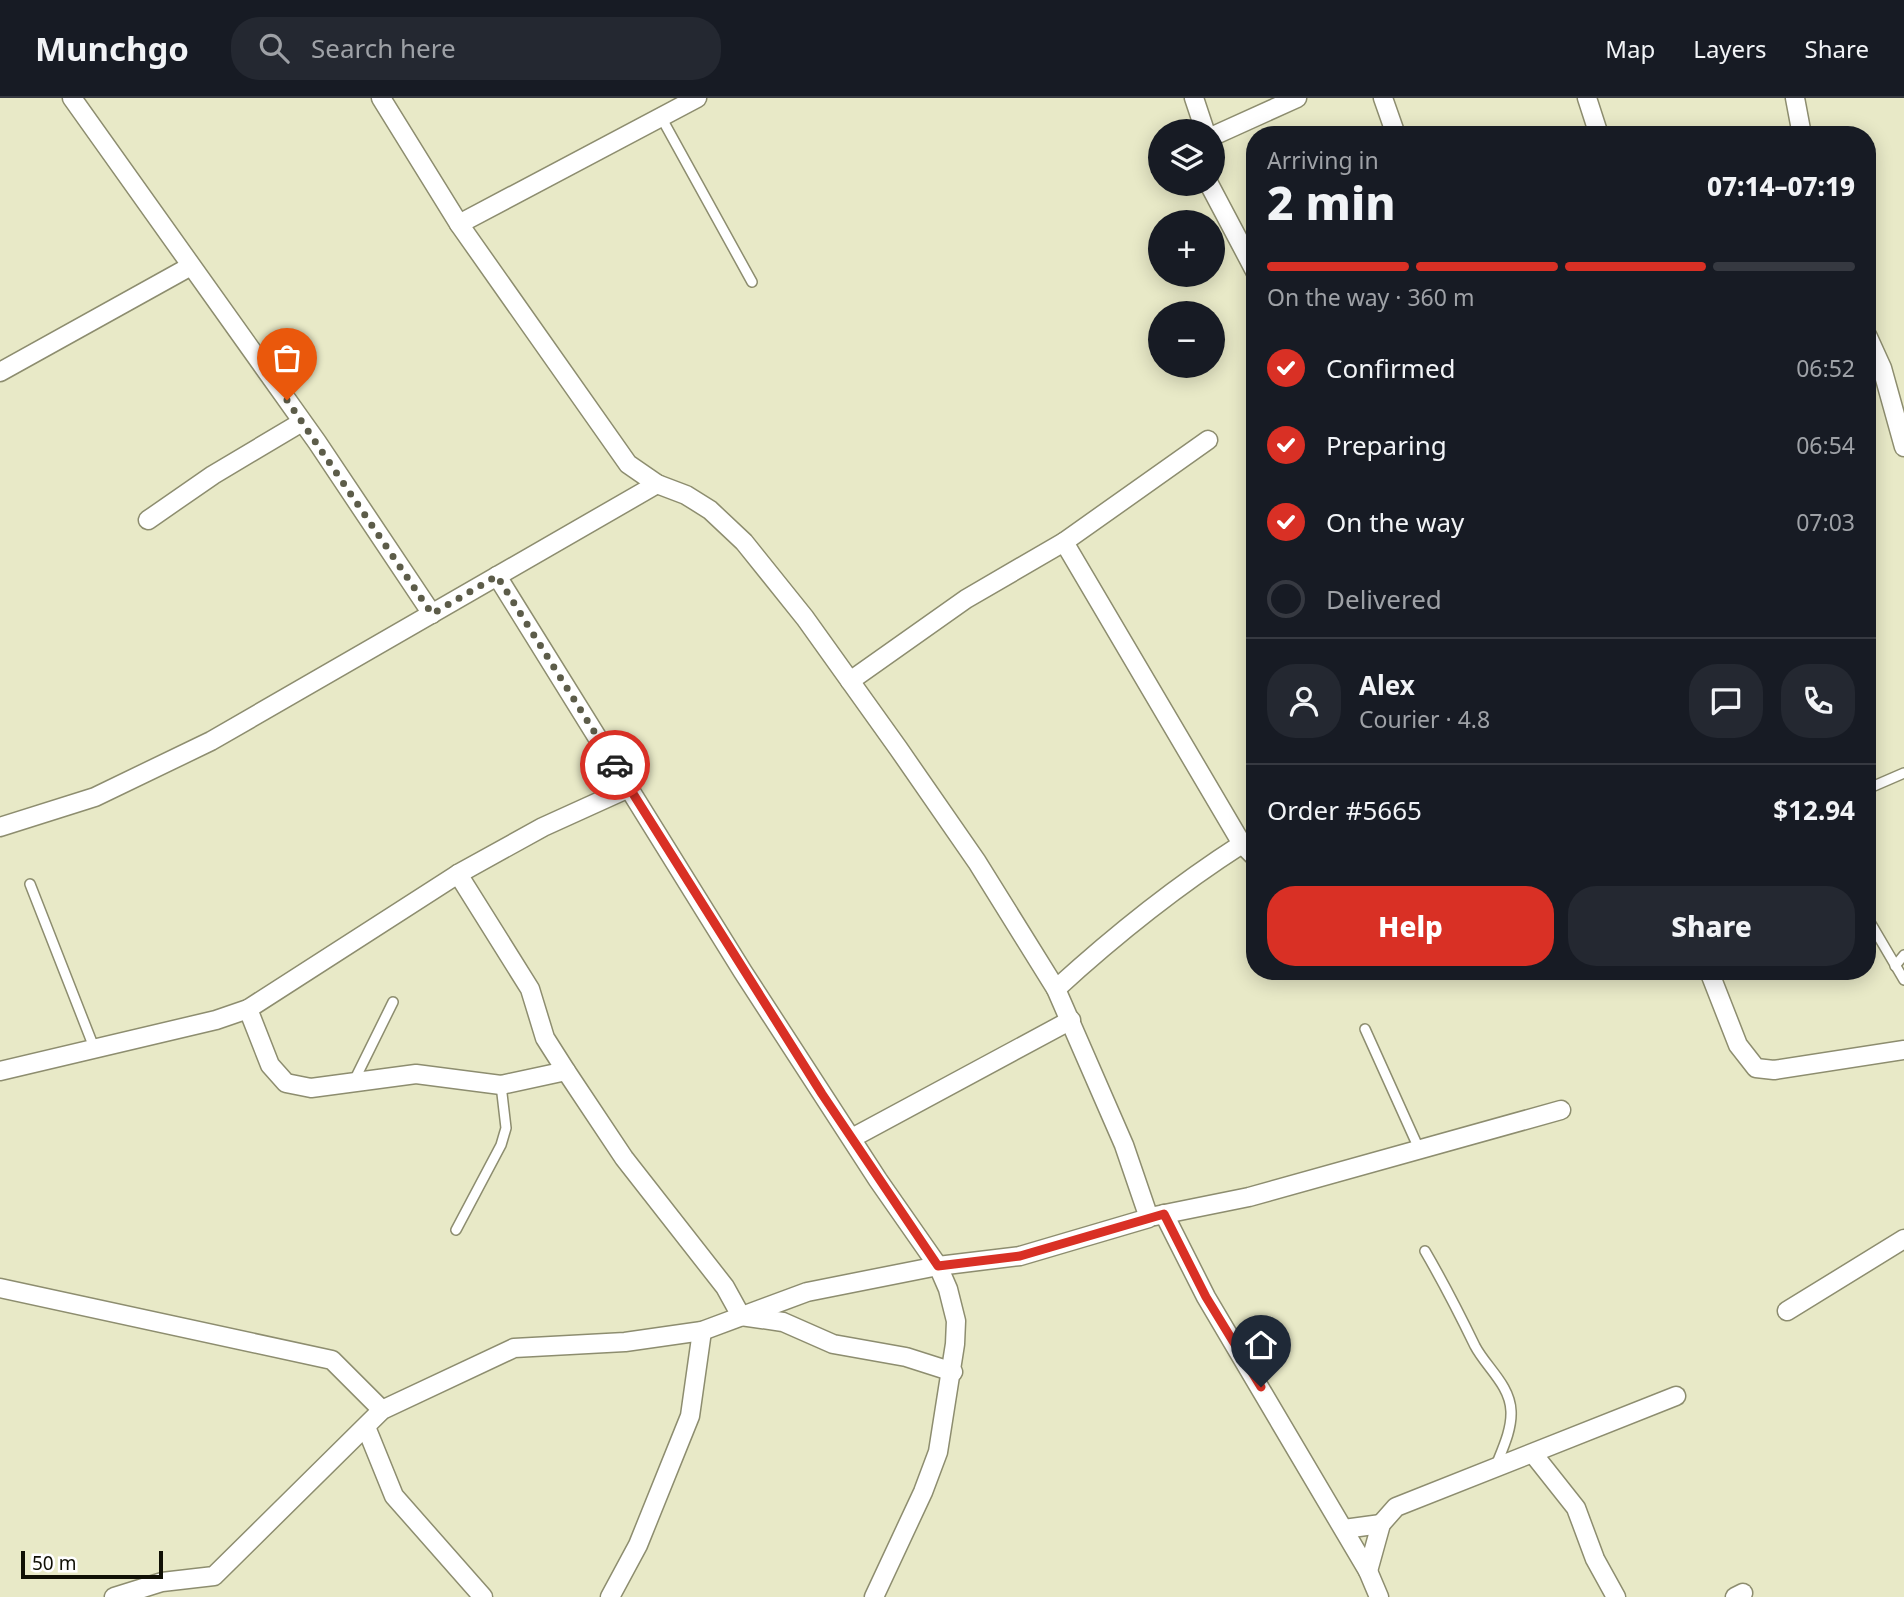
<!DOCTYPE html>
<html lang="en">
<head>
<meta charset="utf-8">
<style>
	:root { --surface:#171b24; --page:#242831; --text:#f1f3f6; --muted:#9ea1a6; --line:#363941; --accent:#d93025 }
	body { margin:0; font-family:"Noto Sans",sans-serif; background:var(--page); color:var(--text); height:100vh; display:flex; flex-direction:column; font-size:26px; white-space:nowrap }
	* { box-sizing:border-box; margin:0 }
	p { font-size:23px; color:var(--muted) }
	.icon { flex:none; width:38px; height:38px; fill:none; stroke:currentColor; stroke-width:2; stroke-linecap:round; stroke-linejoin:round }
	.map { position:relative; flex:1; overflow:hidden }
	.side { position:absolute; left:1246px; top:28px; width:630px; height:854px; display:flex; flex-direction:column; background:var(--surface); border-radius:28px; box-shadow:0 4px 18px #0003 }
	.side>* { flex:none }
	.tools { position:absolute; left:1148px; top:21px; display:grid; gap:14px }
	.tools a { display:grid; place-items:center; width:77px; height:77px; border-radius:50%; background:var(--surface); box-shadow:0 4px 18px #0003; font-size:35px }
	.scale { position:absolute; left:21px; bottom:18px; width:142px; box-sizing:border-box; padding-left:7px; border:4px solid #101005; border-top:0; font-size:19px; line-height:24px; white-space:nowrap; color:#101005; -webkit-text-stroke:5px #fff; paint-order:stroke }
	.pin { position:absolute; display:grid; place-items:center; width:60px; height:60px; color:#fff; margin:-72px -30px; border-radius:50% 50% 50% 0; rotate:-45deg; box-shadow:0 0 7px #0007 }
	.pin .icon { rotate:45deg }
	.courier { position:absolute; display:grid; place-items:center; width:70px; height:70px; margin:-35px; border:5px solid #d93025; border-radius:50%; background:#fff; color:#222; box-shadow:0 2px 9px #0007 }
	.head em { font-style:normal; font-weight:800 }
	.head div { display:flex; flex-direction:column-reverse }
	.head { display:flex; align-items:center; justify-content:space-between; height:119px; padding:0 21px }
	h1 { font-size:46px; font-weight:800; line-height:52px }
	.bar { display:grid; grid-template-columns:repeat(4,1fr); gap:10px 7px; align-content:center; height:84px; padding:0 21px }
	.bar i { height:9px; border-radius:5px; background:var(--line) }
	.bar .selected { background:var(--accent) }
	.bar p { grid-column:span 4 }
	.line { display:flex; align-items:center; gap:18px; padding:0 21px; border-top:2px solid var(--line) }
	.line div { flex:1 }
	.round { display:grid; place-items:center; flex:none; width:74px; height:74px; border-radius:28px; background:var(--page) }
	ol { padding:0 21px; list-style:none }
	li { display:flex; align-items:center; gap:21px; height:77px }
	li p { margin-inline-start:auto }
	li .icon { padding:7px; border-radius:50%; background:var(--accent); color:#fff; stroke-width:4 }
	li:last-child { color:var(--muted) }
	li i { width:38px; height:38px; border:4px solid var(--line); border-radius:50% }
	.primary-button { display:flex; gap:14px; margin-top:auto; padding:14px 21px }
	.primary-button a { flex:1; height:80px; border-radius:28px; background:var(--accent); color:#fff; font-size:28px; font-weight:800; line-height:80px; text-align:center }
	.primary-button a+a { background:var(--page); color:var(--text) }
	header { display:flex; align-items:center; gap:42px; box-sizing:border-box; height:98px; padding:0 35px; background:var(--surface); border-bottom:2px solid var(--line) }
	header strong { font-size:33px }
	nav { display:flex; gap:38px; margin-inline-start:auto; font-size:24px }
	.search { width:490px; height:63px; background:var(--page); display:flex; align-items:center; gap:18px; box-sizing:border-box; padding:0 24px; border-radius:28px; color:var(--muted); font-size:26px }
	.map>svg:first-child { display:block }
	.lines { fill:none; stroke-linecap:round; stroke-linejoin:round }
	.lane-casing { stroke:#8d8d6f; stroke-width:12 }
	.street-casing { stroke:#8d8d6f; stroke-width:21 }
	.lane { stroke:#fff; stroke-width:9 }
	.street { stroke:#fff; stroke-width:18 }
	.done { stroke:#5c5c49; stroke-width:7; stroke-dasharray:0 12.6 }
	.route { stroke:#d93025; stroke-width:9 }
</style>
</head>
<body>
<header>
<strong>Munchgo</strong>
<div class="search"><svg class="icon" aria-label="search" viewBox="0 0 24 24"><circle cx="10" cy="10" r="6"/><path d="M15 15l6 6"/></svg>Search here</div>
<nav><a>Map</a><a>Layers</a><a>Share</a></nav>
</header>
<div class="map">
<svg width="1904" height="1499" viewBox="0 0 1904 1499">
	<rect width="100%" height="100%" fill="#e8e9c7"/>
	<g class="lines">
		<g class="lane-casing">
			<g id="lane">
				<polyline points="661,19 752,184"/>
				<polyline points="1867,691 1904,675"/>
				<polyline points="30,786 95,952"/>
				<polyline points="1867,819 1904,882"/>
				<polyline points="1895,868 1904,857"/>
				<polyline points="1365,931 1420,1053"/>
				<polyline points="354,983 393,904"/>
				<polyline points="456,1132 501,1047 506,1030 501,987"/>
				<path d="M1425 1153C1443 1184 1459 1215 1475 1248 1486 1269 1510 1287 1511 1313 1512 1332 1502 1352 1495 1370"/>
			</g>
		</g>
		<g class="street-casing">
			<g id="street">
				<polyline points="72,0 317,344 432,516"/>
				<polyline points="1194,0 1205,33"/>
				<polyline points="1383,0 1396,37"/>
				<polyline points="1587,0 1599,37"/>
				<polyline points="1795,0 1802,37"/>
				<polyline points="1213,38 1297,0"/>
				<polyline points="1209,86 1255,173"/>
				<polyline points="459,126 697,0"/>
				<polyline points="1867,237 1882,270 1904,349"/>
				<polyline points="0,274 191,168"/>
				<polyline points="148,422 213,377 302,324"/>
				<polyline points="1064,444 1242,746 1255,759"/>
				<polyline points="497,478 743,874 878,1082 938,1168 948,1191 956,1223 955,1246 938,1354 923,1394 874,1499"/>
				<polyline points="850,583 966,501 1064,444 1208,342"/>
				<polyline points="0,729 95,699 211,643 657,386"/>
				<polyline points="458,776 530,891 545,940 566,973 624,1060 725,1189 741,1218 783,1224 833,1246 906,1259 953,1274"/>
				<polyline points="1709,873 1738,947 1756,970 1774,972 1904,952"/>
				<path d="M1056 891C1115 837 1175 789 1242 746"/>
				<polyline points="248,911 270,967 286,985 311,990 416,976 501,987 566,973"/>
				<polyline points="0,973 216,922 248,911 458,776 543,729 629,690"/>
				<polyline points="852,1040 1071,922"/>
				<polyline points="1164,1116 1206,1199 1368,1473 1379,1499"/>
				<polyline points="1155,1118 1249,1099 1561,1012"/>
				<polyline points="0,1190 332,1262 382,1312"/>
				<polyline points="1787,1213 1904,1141"/>
				<polyline points="366,1329 394,1398 483,1499"/>
				<polyline points="1534,1357 1576,1410 1595,1461 1616,1499"/>
				<polyline points="1344,1431 1381,1426"/>
				<polyline points="1368,1473 1381,1426 1396,1409 1676,1298"/>
				<polyline points="114,1499 162,1484 214,1478 382,1312 514,1250 625,1244 702,1233 807,1194 938,1168 1020,1158 1149,1120 1124,1047 1056,891 977,764 898,650 805,520 744,444 710,412 686,397 657,386 628,366 459,126 381,0"/>
				<polyline points="610,1499 638,1447 690,1318 702,1233"/>
				<polyline points="1735,1499 1743,1495"/>
			</g>
		</g>
		<use href="#lane" class="lane"/>
		<use href="#street" class="street"/>
	</g>
	<g class="lines">
		<polyline class="done" points="287,302 432,516 497,478 615,667"/>
		<polyline class="route" points="615,667 822,996 938,1168 1020,1158 1164,1116 1206,1199 1261,1289"/>
	</g>
</svg>
<div class="tools">
<a><svg class="icon" aria-label="layers" viewBox="0 0 24 24"><path d="M12 4l9 5-9 5-9-5zM3 14l9 5 9-5"/></svg></a>
<a>+</a>
<a>−</a>
</div>
<div class="scale">50 m</div>
<div class="pin" style="left:287px;top:302px;background:#ea580c"><svg class="icon" aria-label="bag" viewBox="0 0 24 24"><path d="M5 8h14l-1 12H6zM9 8a3 3 0 0 1 6 0"/></svg></div>
<div class="pin" style="left:1261px;top:1289px;background:#1f2937"><svg class="icon" aria-label="home" viewBox="0 0 24 24"><path d="M3 11l9-7 9 7M6 9v11h12V9"/></svg></div>
<div class="courier" style="left:615px;top:667px"><svg class="icon" aria-label="car" viewBox="0 0 24 24"><path d="M5 17H2v-5l4-1 3-4h7l3 4 3 1v5h-3M9 17h6M6 11h13"/><circle cx="7" cy="17" r="2"/><circle cx="17" cy="17" r="2"/></svg></div>
<section class="side">
<div class="head"><div><h1>2 min</h1><p>Arriving in</p></div><em>07:14–07:19</em></div>
<div class="bar"><i class="selected"></i><i class="selected"></i><i class="selected"></i><i></i><p>On the way · 360 m</p></div>
<ol>
<li><svg class="icon" aria-label="check" viewBox="0 0 24 24"><path d="M5 12l5 5 9-10"/></svg>Confirmed<p>06:52</p></li>
<li><svg class="icon" aria-label="check" viewBox="0 0 24 24"><path d="M5 12l5 5 9-10"/></svg>Preparing<p>06:54</p></li>
<li><svg class="icon" aria-label="check" viewBox="0 0 24 24"><path d="M5 12l5 5 9-10"/></svg>On the way<p>07:03</p></li>
<li><i></i>Delivered</li>
</ol>
<div class="line" style="height:126px"><a class="round"><svg class="icon" aria-label="person" viewBox="0 0 24 24"><circle cx="12" cy="8" r="4"/><path d="M4 21q1-7 8-7t8 7"/></svg></a><div><b>Alex</b><p>Courier · 4.8</p></div><a class="round"><svg class="icon" aria-label="chat" viewBox="0 0 24 24"><path d="M4 5h16v11H9l-5 4z"/></svg></a><a class="round"><svg class="icon" aria-label="phone" viewBox="0 0 24 24"><path d="M5 4h4l2 5-3 2q2 4 5 5l2-3 5 2v4C11 20 4 13 5 4z"/></svg></a></div>
<div class="line" style="height:91px"><div>Order #5665</div><b>$12.94</b></div>
<div class="primary-button"><a>Help</a><a>Share</a></div>
</section>
</div>
</body>
</html>
